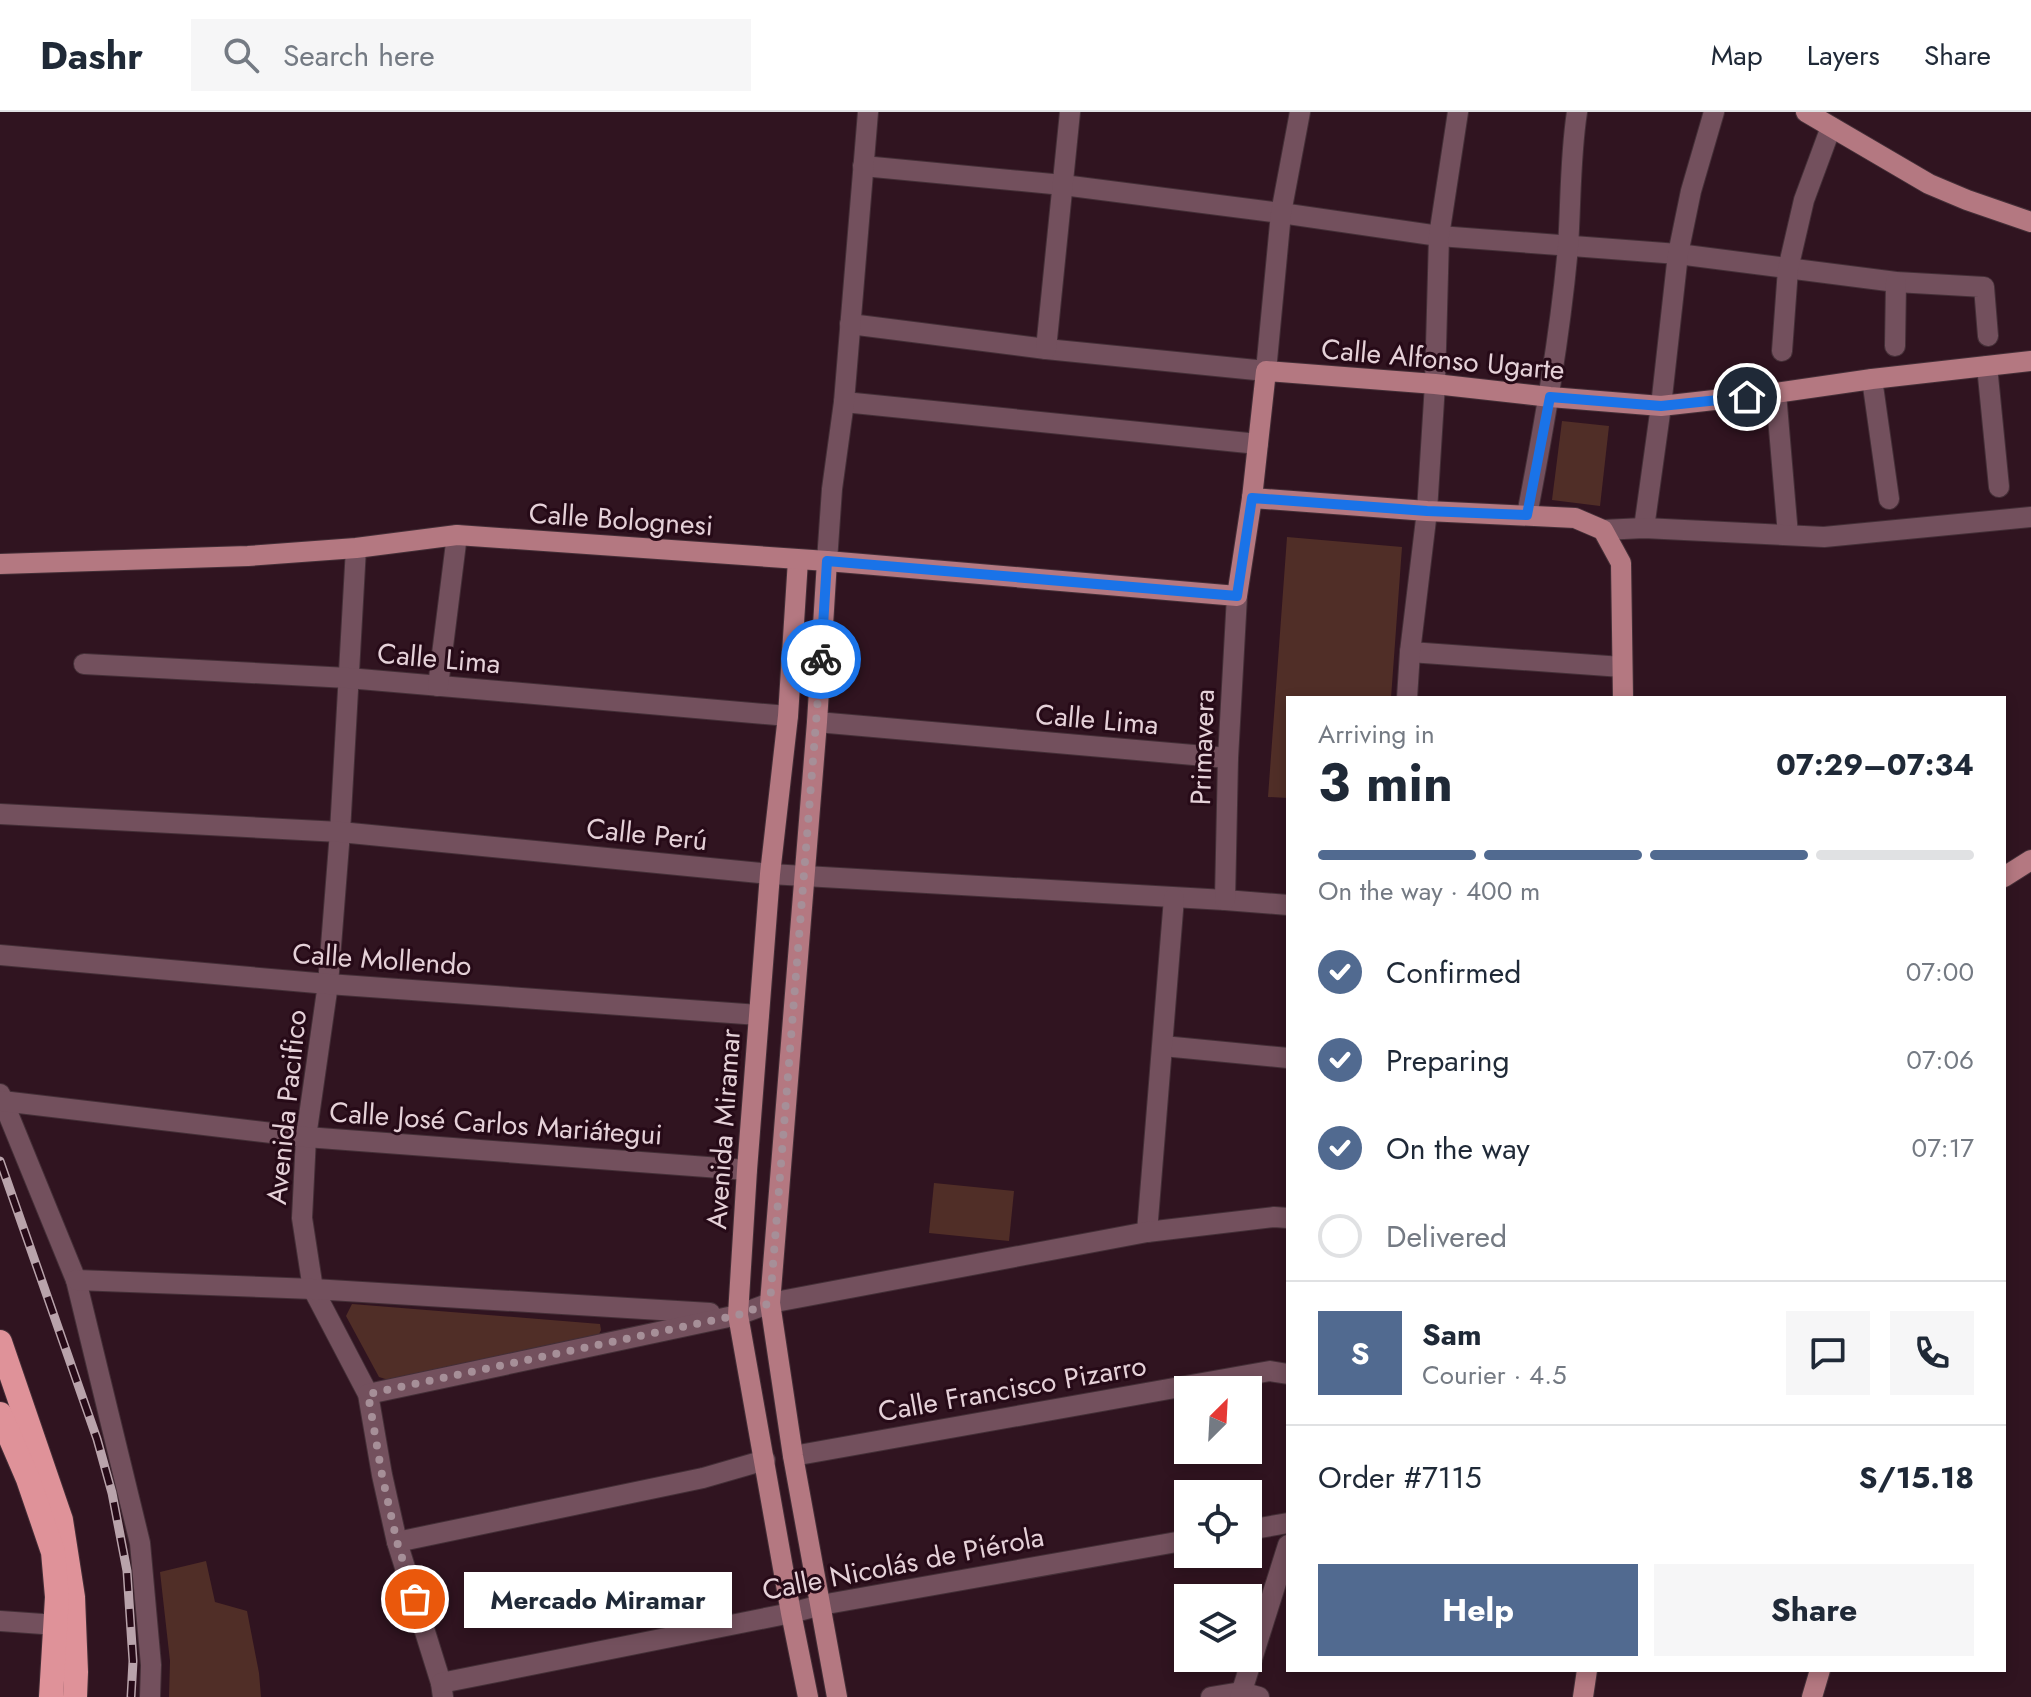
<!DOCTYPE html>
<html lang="en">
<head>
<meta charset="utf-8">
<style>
	:root { --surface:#fff; --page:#f6f6f7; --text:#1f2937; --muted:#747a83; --line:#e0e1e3; --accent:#516a90 }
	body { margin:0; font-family:Jost,sans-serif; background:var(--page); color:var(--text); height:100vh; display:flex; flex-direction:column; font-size:30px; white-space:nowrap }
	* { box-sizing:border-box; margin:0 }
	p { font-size:26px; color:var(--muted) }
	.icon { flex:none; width:44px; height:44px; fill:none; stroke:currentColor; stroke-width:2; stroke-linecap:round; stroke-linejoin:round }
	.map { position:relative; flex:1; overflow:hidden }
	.details { position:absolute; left:1286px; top:584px; width:720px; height:976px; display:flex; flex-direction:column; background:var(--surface); border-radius:0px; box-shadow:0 4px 12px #0003 }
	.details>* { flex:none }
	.needle { width:52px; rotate:24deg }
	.controls { position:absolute; left:1174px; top:1264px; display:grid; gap:16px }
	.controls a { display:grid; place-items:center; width:88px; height:88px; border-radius:0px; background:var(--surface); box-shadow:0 4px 12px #0003; font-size:40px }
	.pin { position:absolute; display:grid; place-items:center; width:68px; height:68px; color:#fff; margin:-34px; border:4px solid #fff; border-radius:50%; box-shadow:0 2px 8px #0007 }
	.courier { position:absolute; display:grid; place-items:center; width:80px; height:80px; margin:-40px; border:6px solid #1a73e8; border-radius:50%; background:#fff; color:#222; box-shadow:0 2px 10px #0007 }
	.bubble { position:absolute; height:56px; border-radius:0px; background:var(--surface); box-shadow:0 4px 12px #0003; font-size:26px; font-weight:700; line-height:56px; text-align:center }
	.headline em { font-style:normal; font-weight:700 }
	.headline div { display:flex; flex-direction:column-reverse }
	.headline { display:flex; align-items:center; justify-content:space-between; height:136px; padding:0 32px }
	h1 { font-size:52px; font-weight:700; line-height:60px }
	.bar { display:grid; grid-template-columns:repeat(4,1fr); gap:12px 8px; align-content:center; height:96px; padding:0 32px }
	.bar i { height:10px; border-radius:6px; background:var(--line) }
	.bar .on { background:var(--accent) }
	.bar p { grid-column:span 4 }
	.line { display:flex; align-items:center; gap:20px; padding:0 32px; border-top:2px solid var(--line) }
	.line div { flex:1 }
	.round { display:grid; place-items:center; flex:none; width:84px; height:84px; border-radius:0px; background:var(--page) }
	ol { padding:0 32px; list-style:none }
	li { display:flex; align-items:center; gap:24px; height:88px }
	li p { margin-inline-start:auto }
	li .icon { padding:8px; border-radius:50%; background:var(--accent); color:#fff; stroke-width:4 }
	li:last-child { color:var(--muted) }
	li i { width:44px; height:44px; border:4px solid var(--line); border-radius:50% }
	.action { display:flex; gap:16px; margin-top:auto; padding:16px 32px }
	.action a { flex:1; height:92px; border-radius:0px; background:var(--accent); color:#fff; font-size:32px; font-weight:700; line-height:92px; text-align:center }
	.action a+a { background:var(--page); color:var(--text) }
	header { display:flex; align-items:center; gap:48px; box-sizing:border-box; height:112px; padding:0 40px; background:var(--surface); border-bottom:2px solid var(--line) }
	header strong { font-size:38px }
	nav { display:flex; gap:44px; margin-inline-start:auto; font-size:28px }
	.search { width:560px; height:72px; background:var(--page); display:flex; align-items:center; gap:20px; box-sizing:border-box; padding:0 28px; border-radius:0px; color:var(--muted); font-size:30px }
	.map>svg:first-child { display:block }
	.green { fill:#502e27 }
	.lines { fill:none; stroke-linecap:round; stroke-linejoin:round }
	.minor-casing { stroke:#442f37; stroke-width:22 }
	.major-casing { stroke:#442f37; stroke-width:22 }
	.highway-casing { stroke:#442f37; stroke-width:26 }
	.minor { stroke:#73505d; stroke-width:20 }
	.major { stroke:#b47881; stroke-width:20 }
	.highway { stroke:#df9299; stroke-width:24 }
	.rail-casing { stroke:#b9a3ab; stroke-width:9 }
	.rail { stroke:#260a17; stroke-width:6; stroke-dasharray:18; stroke-linecap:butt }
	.done { stroke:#a68f98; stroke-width:8; stroke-dasharray:0 14.4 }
	.route { stroke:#1a73e8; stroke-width:10 }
	.labels { text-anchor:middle; stroke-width:6; stroke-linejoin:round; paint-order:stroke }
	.street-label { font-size:28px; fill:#e5d1d8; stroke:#260a17 }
</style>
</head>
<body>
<header>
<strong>Dashr</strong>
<div class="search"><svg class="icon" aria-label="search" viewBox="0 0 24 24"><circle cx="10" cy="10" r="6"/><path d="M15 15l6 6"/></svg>Search here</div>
<nav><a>Map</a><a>Layers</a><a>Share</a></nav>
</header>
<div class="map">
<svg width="2031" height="1585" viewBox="0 0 2031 1585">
	<rect width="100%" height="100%" fill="#301420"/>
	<g class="green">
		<polygon points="1562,309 1609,314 1600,394 1552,388"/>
		<polygon points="1287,425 1402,435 1391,586 1288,586 1288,686 1268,685"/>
		<polygon points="934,1071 1014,1079 1009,1129 929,1121"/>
		<polygon points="352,1192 600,1212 601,1218 597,1226 395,1270 379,1265 346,1204"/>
		<polygon points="206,1449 215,1490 247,1499 259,1561 261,1585 169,1585 170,1549 160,1460"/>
	</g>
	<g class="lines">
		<g class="minor-casing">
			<g id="minor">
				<polyline points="863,54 1063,73 1281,101 1439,124 1678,142 1896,170 1984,175 1988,224"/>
				<polyline points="850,212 1046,237 1266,259 1281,101 1300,0"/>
				<polyline points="1895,234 1896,170"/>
				<polyline points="1046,237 1070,0"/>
				<polyline points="1782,239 1788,157 1804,88 1831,15"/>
				<polyline points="1987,254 1999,375"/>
				<polyline points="1872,267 1889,387"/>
				<polyline points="1776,281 1788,423"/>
				<polyline points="844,290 1258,332"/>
				<path d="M1527 403C1544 314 1560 225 1568 135 1571 90 1570 45 1577 0"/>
				<polyline points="1644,416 1661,294 1678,142 1691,79 1714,0"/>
				<polyline points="1603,418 1644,416 1824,425 2031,405"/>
				<polyline points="356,436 340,720 328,872 306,1025 302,1106 313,1177 368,1282 382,1363 397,1430 441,1571 443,1585"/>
				<polyline points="827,449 832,377 844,290 868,0"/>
				<polyline points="1410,540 1622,555"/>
				<polyline points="84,552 348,566 788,604"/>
				<polyline points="438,574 457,423"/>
				<polyline points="1407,586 1410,540 1427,399 1435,272 1439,124 1458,0"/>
				<polyline points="817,610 1228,646"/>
				<polyline points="0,702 340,720 770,762 1225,788 1288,793"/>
				<polyline points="1225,788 1228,646 1237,484"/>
				<polyline points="0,843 328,872 759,903"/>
				<polyline points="1163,934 1288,946"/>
				<polyline points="0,982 76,1168 140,1431 151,1553 150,1585"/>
				<polyline points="2,989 306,1025 747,1058"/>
				<polyline points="1147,1120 1174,786"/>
				<polyline points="76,1168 313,1177 710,1201"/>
				<polyline points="368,1282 738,1203 770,1191 1147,1120 1274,1105 1288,1106"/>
				<polyline points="793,1344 1270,1259 1288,1262"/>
				<polyline points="1248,1418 1288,1411"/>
				<polyline points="397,1430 703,1366 765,1348"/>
				<polyline points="0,1509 57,1513 70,1512"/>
				<polyline points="441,1571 791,1501 821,1493 1188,1428"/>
				<polyline points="1211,1585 1241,1580 1259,1585"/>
				<polyline points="1240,1585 1288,1433"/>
			</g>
		</g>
		<g class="major-casing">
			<g id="major">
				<polyline points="1806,0 1929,72 1967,88 2031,110"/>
				<polyline points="1252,386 1427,399 1575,406 1603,418 1621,451 1623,586"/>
				<polyline points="798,448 788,604 770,762 747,1058 738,1203 791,1501 808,1585"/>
				<polyline points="827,449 817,610 770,1191 793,1344 837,1585"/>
				<polyline points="0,452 248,444 356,436 457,423 827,449 1237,484 1252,386 1266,259 1435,272 1550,285 1661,294 1776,281 1872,267 2031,249"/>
				<polyline points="2004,765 2031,748"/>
				<polyline points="1583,1585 1587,1558"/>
				<polyline points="1812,1585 1820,1558"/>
			</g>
		</g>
		<g class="highway-casing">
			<g id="highway">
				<polyline points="0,1230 61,1408 73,1485 76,1560 75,1585"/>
				<polyline points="0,1302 28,1367 53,1440 57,1485 51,1585"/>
			</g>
		</g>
		<use href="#minor" class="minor"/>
		<use href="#major" class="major"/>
		<use href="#highway" class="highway"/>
		<g class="rail-casing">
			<polyline id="rail" points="0,1049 97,1327 112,1381 127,1459 133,1549 131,1585"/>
		</g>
		<use href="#rail" class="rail"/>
	</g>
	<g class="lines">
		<polyline class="done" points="415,1487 397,1430 382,1363 368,1282 738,1203 770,1191 821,547"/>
		<polyline class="route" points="821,547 827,449 1237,484 1252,386 1427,399 1527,403 1550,285 1661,294 1747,285"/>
	</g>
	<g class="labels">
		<g class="street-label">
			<text transform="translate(1443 247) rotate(5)" y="10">Calle Alfonso Ugarte</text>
			<text transform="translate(621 407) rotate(4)" y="10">Calle Bolognesi</text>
			<text transform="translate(439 546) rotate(5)" y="10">Calle Lima</text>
			<text transform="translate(1097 607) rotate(5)" y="10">Calle Lima</text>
			<text transform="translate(1202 635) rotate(-88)" y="10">Primavera</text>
			<text transform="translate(647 722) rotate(6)" y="10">Calle Perú</text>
			<text transform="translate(382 847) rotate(4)" y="10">Calle Mollendo</text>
			<text transform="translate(286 995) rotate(-84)" y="10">Avenida Pacifico</text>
			<text transform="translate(496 1011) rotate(4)" y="10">Calle José Carlos Mariátegui</text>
			<text transform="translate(723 1017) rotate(-86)" y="10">Avenida Miramar</text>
			<text transform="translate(1012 1276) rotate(-10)" y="10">Calle Francisco Pizarro</text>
			<text transform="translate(903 1451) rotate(-11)" y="10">Calle Nicolás de Piérola</text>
		</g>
	</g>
</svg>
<div class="controls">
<a><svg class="needle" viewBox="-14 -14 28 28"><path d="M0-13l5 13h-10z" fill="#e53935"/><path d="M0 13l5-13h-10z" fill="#747a83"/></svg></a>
<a><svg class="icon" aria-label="locate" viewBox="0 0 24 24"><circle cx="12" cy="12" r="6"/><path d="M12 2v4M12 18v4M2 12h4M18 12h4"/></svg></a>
<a><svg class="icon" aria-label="layers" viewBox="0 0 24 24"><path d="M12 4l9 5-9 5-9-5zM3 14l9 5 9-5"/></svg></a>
</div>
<div class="pin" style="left:415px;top:1487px;background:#ea580c"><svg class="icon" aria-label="bag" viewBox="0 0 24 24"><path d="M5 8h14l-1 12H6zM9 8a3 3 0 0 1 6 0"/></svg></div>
<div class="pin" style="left:1747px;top:285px;background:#1f2937"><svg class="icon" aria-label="home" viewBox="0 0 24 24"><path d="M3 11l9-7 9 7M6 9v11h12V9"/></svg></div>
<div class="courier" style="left:821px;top:547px"><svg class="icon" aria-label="bike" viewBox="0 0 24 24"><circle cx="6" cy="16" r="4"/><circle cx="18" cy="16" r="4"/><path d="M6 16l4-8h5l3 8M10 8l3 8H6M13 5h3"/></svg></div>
<div class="bubble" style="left:464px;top:1460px;width:268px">Mercado Miramar</div>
<section class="details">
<div class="headline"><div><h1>3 min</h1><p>Arriving in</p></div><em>07:29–07:34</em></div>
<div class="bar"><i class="on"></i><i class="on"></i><i class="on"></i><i></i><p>On the way · 400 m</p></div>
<ol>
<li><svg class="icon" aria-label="check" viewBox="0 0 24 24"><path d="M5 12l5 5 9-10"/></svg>Confirmed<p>07:00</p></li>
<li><svg class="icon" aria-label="check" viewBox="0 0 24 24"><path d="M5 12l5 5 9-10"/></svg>Preparing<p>07:06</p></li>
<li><svg class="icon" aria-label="check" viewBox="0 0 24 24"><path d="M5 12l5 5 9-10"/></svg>On the way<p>07:17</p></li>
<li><i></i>Delivered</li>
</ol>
<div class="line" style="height:144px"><b class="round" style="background:var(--accent);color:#fff">S</b><div><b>Sam</b><p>Courier · 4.5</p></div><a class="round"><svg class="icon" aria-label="chat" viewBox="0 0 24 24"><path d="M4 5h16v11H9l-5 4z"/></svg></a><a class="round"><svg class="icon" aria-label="phone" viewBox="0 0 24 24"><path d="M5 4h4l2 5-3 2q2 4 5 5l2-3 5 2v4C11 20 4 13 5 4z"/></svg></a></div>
<div class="line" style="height:104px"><div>Order #7115</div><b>S/15.18</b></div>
<div class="action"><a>Help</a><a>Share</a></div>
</section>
</div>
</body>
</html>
